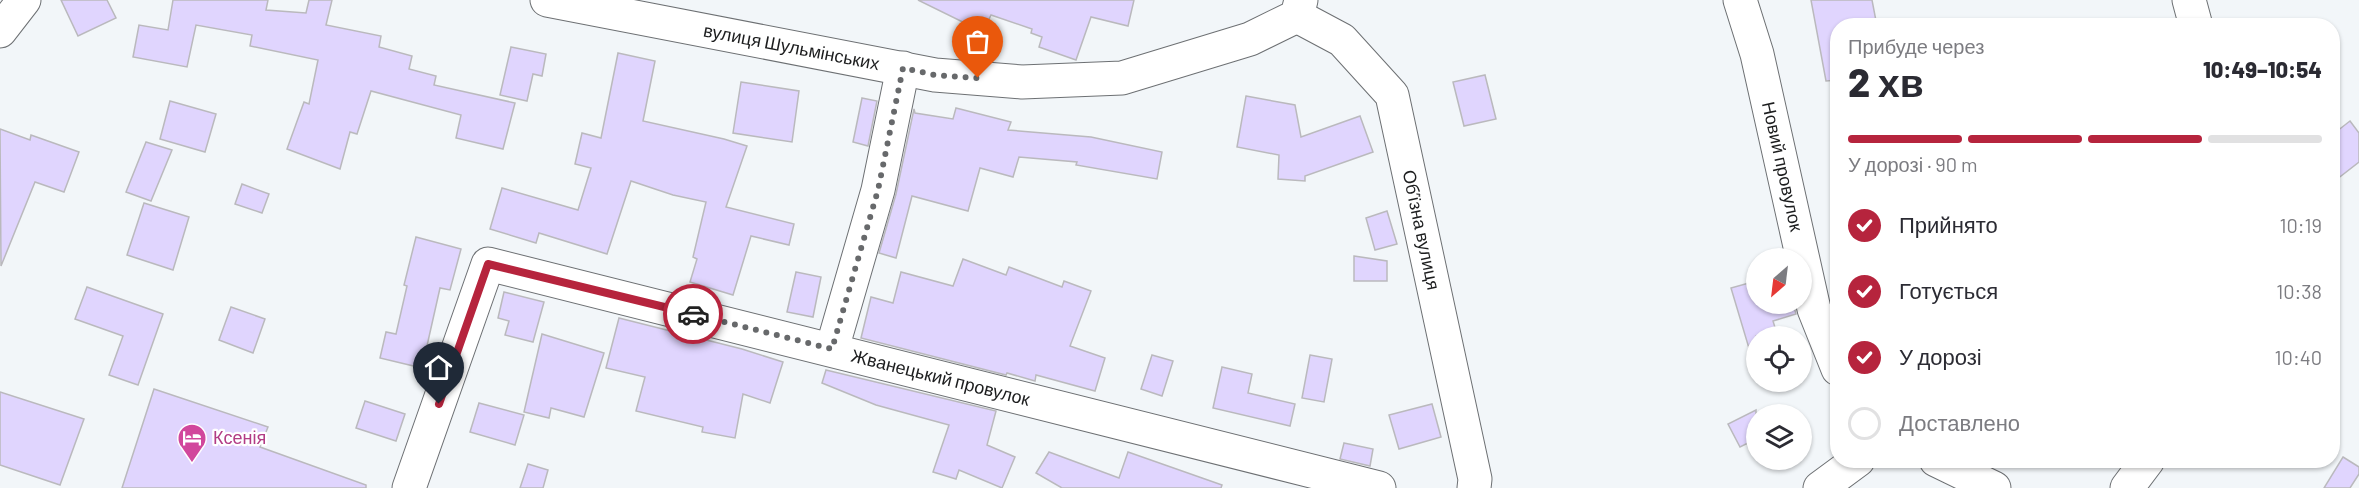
<!DOCTYPE html>
<html lang="uk">
<head>
<meta charset="utf-8">
<style>
	:root { --surface:#fff; --page:#f7f7f7; --text:#2b2b33; --muted:#7c7c81; --line:#e1e1e2; --accent:#b6243d }
	body { margin:0; font-family:Barlow,sans-serif; background:var(--page); color:var(--text); height:100vh; display:flex; flex-direction:column; font-size:22px; white-space:nowrap }
	* { box-sizing:border-box; margin:0 }
	p { font-size:20px; color:var(--muted) }
	.icon { flex:none; width:33px; height:33px; fill:none; stroke:currentColor; stroke-width:2; stroke-linecap:round; stroke-linejoin:round }
	.map { position:relative; flex:1; overflow:hidden }
	.details { position:absolute; left:1830px; top:18px; width:510px; height:450px; display:flex; flex-direction:column; background:var(--surface); border-radius:24px; box-shadow:0 2px 4px #0004 }
	.details>* { flex:none }
	.needle { width:39px; rotate:208deg }
	.buttons { position:absolute; left:1746px; top:248px; display:grid; gap:12px }
	.buttons a { display:grid; place-items:center; width:66px; height:66px; border-radius:50%; background:var(--surface); box-shadow:0 2px 4px #0004; font-size:30px }
	.pin { position:absolute; display:grid; place-items:center; width:51px; height:51px; color:#fff; margin:-62px -26px; border-radius:50% 50% 50% 0; rotate:-45deg; box-shadow:0 0 6px #0007 }
	.pin .icon { rotate:45deg }
	.courier { position:absolute; display:grid; place-items:center; width:60px; height:60px; margin:-30px; border:4px solid #b6243d; border-radius:50%; background:#fff; color:#222; box-shadow:0 2px 8px #0007 }
	.head em { font-style:normal; font-weight:800 }
	.head div { display:flex; flex-direction:column-reverse }
	.head { display:flex; align-items:center; justify-content:space-between; height:102px; padding:0 18px }
	h1 { font-size:39px; font-weight:800; line-height:45px }
	.bar { display:grid; grid-template-columns:repeat(4,1fr); gap:9px 6px; align-content:center; height:72px; padding:0 18px }
	.bar i { height:8px; border-radius:4px; background:var(--line) }
	.bar .selected { background:var(--accent) }
	.bar p { grid-column:span 4 }
	ol { padding:0 18px; list-style:none }
	li { display:flex; align-items:center; gap:18px; height:66px }
	li p { margin-inline-start:auto }
	li .icon { padding:6px; border-radius:50%; background:var(--accent); color:#fff; stroke-width:4 }
	li:last-child { color:var(--muted) }
	li i { width:33px; height:33px; border:3px solid var(--line); border-radius:50% }
	.map>svg:first-child { display:block }
	.building { fill:#e0d5fe; stroke:#bab9bd; stroke-width:1.5 }
	.lines { fill:none; stroke-linecap:round; stroke-linejoin:round }
	.minor-casing { stroke:#6d7073; stroke-width:35 }
	.minor { stroke:#fff; stroke-width:33 }
	.done { stroke:#67696b; stroke-width:6; stroke-dasharray:0 10.8 }
	.route { stroke:#b6243d; stroke-width:8 }
	.labels { text-anchor:middle; stroke-width:4.5; stroke-linejoin:round; paint-order:stroke }
	.street-label { font-size:18px; fill:#1c1d1e; stroke:#fff }
	.hotel-label { font-size:18px; fill:#b23c85; stroke:#fff; text-anchor:start }
</style>
</head>
<body>
<div class="map">
<svg width="2359" height="488" viewBox="0 0 2359 488">
	<rect width="100%" height="100%" fill="#f2f6f9"/>
	<g class="building">
		<polygon points="61,0 107,0 116,18 78,36"/>
		<polygon points="173,0 268,0 266,10 306,13 309,0 332,0 326,25 381,36 379,47 412,56 409,69 436,76 434,85 515,103 503,149 456,138 461,115 371,91 357,134 350,132 340,169 287,149 304,102 309,104 318,60 250,46 252,35 196,25 187,67 133,57 139,25 168,30"/>
		<polygon points="918,0 1134,0 1128,26 1091,17 1076,60 1039,47 1042,37 1031,33 1032,29 991,15 983,32"/>
		<polygon points="1811,0 1872,0 1877,26 1838,26 1838,80 1826,81"/>
		<polygon points="511,47 546,54 542,76 533,74 527,101 500,95"/>
		<polygon points="618,53 655,61 643,121 724,139 747,146 726,207 794,224 789,245 751,236 733,295 690,282 697,259 693,257 706,202 673,195 631,181 607,254 539,233 536,243 490,229 502,188 578,210 591,168 575,164 582,133 601,138"/>
		<polygon points="1485,75 1496,119 1464,126 1453,82"/>
		<polygon points="741,82 799,91 792,142 733,133"/>
		<polygon points="1246,96 1295,105 1301,137 1360,116 1373,152 1305,176 1305,181 1278,179 1279,155 1237,147"/>
		<polygon points="862,98 877,101 868,146 853,142"/>
		<polygon points="170,101 216,114 205,152 160,139"/>
		<polygon points="956,108 1011,122 1008,130 1091,137 1162,152 1157,179 1076,165 1077,162 1019,157 1013,177 980,168 968,211 912,196 896,258 879,253 896,194 914,109 915,113 953,119"/>
		<polygon points="2350,121 2359,133 2359,162 2332,183 2332,135"/>
		<polygon points="0,129 30,140 31,135 79,152 64,192 35,182 1,266"/>
		<polygon points="146,142 172,150 151,201 126,192"/>
		<polygon points="242,184 269,194 262,213 235,204"/>
		<polygon points="144,203 189,217 173,270 127,255"/>
		<polygon points="1387,211 1397,244 1375,250 1366,218"/>
		<polygon points="416,237 461,249 450,290 440,288 422,368 380,358 386,332 396,334 407,286 404,285"/>
		<polygon points="1354,256 1387,261 1387,281 1354,281"/>
		<polygon points="963,259 1006,275 1009,267 1062,287 1064,281 1091,291 1070,346 1105,358 1095,391 1036,375 1035,381 1007,373 1006,375 861,338 871,297 893,303 901,272 953,286"/>
		<polygon points="796,272 821,277 813,317 787,312"/>
		<polygon points="1756,281 1756,303 1793,303 1796,314 1773,321 1777,334 1756,336 1756,354 1751,355 1731,288"/>
		<polygon points="87,287 163,314 138,385 109,375 123,336 75,319"/>
		<polygon points="504,292 544,302 533,342 505,335 509,321 498,318"/>
		<polygon points="231,307 265,319 253,353 219,340"/>
		<polygon points="619,318 742,349 783,362 770,403 743,394 735,438 702,432 703,427 636,411 645,377 606,368"/>
		<polygon points="542,334 604,353 584,417 551,408 549,418 524,412"/>
		<polygon points="1152,355 1173,361 1162,396 1141,389"/>
		<polygon points="1310,355 1332,359 1324,402 1302,398"/>
		<polygon points="1222,367 1252,374 1248,393 1295,404 1290,426 1213,408"/>
		<polygon points="826,370 996,411 987,445 1015,457 1002,488 959,470 956,479 933,472 949,425 876,405 822,383"/>
		<polygon points="154,389 268,427 260,447 366,485 366,488 122,488"/>
		<polygon points="0,392 84,419 60,485 0,465"/>
		<polygon points="365,401 405,414 396,441 356,428"/>
		<polygon points="479,403 524,415 515,445 470,432"/>
		<polygon points="1432,404 1441,437 1399,449 1389,415"/>
		<polygon points="1756,410 1756,439 1740,447 1728,424"/>
		<polygon points="1344,443 1373,449 1370,466 1340,459"/>
		<polygon points="1049,452 1119,478 1128,452 1222,485 1221,488 1062,488 1036,473"/>
		<polygon points="2343,457 2359,467 2359,474 2350,488 2324,488"/>
		<polygon points="528,464 548,470 543,488 520,488"/>
	</g>
	<g class="lines">
		<g class="minor-casing">
			<g id="minor">
				<path id="s1" d="M547 0 935 75 1022 82 1122 78 1250 39 1297 16 1301 0"/>
				<path id="s2" d="M1740 0 1757 54 1814 309 1838 369"/>
				<polyline points="2189,0 2196,26"/>
				<polyline points="1297,16 1342,40 1392,95 1475,479 1474,488"/>
				<polyline points="0,31 24,0"/>
				<polyline points="832,349 878,190 903,68"/>
				<polyline points="1936,460 1994,488"/>
				<path id="s3" d="M409 488 488 264 1379 488"/>
				<polyline points="1820,488 1858,460"/>
				<polyline points="2127,488 2148,460"/>
			</g>
		</g>
		<use href="#minor" class="minor"/>
	</g>
	<g class="lines">
		<polyline class="done" points="693,314 832,349 878,190 903,68 935,75 978,78"/>
		<polyline class="route" points="439,404 488,264 693,314"/>
	</g>
	<defs>
		<g id="hotel-pin" transform="scale(1.5)"><path d="M0 17L-7.5 6A9.5 9.5 0 1 1 7.5 6Z" fill="#d1479c" stroke="#fff"/><path d="M-6-4.5h1.5V1H6V5H4.5V3h-9V5H-6ZM-4 0a1.8 1.8 0 1 1 3.6 0ZM.5 0V-2.5h3Q6-2.5 6 0Z" fill="#fff"/></g>
	</defs>
	<g fill-rule="evenodd">
		<use href="#hotel-pin" x="192" y="438"/>
	</g>
	<g class="labels">
		<g class="street-label">
			<text dy="6" stroke="none"><textPath href="#s1" startOffset="249">вулиця Шульмінських</textPath></text>
			<text dy="6" stroke="none"><textPath href="#s2" startOffset="172">Новий провулок</textPath></text>
			<text transform="translate(1421 230) rotate(78)" y="6">Обʼїзна вулиця</text>
			<text dy="6" stroke="none"><textPath href="#s3" startOffset="704">Жванецький провулок</textPath></text>
		</g>
		<g class="hotel-label">
			<text x="213" y="444">Ксенія</text>
		</g>
	</g>
</svg>
<div class="buttons">
<a><svg class="needle" viewBox="-14 -14 28 28"><path d="M0-13l5 13h-10z" fill="#e53935"/><path d="M0 13l5-13h-10z" fill="#7c7c81"/></svg></a>
<a><svg class="icon" aria-label="locate" viewBox="0 0 24 24"><circle cx="12" cy="12" r="6"/><path d="M12 2v4M12 18v4M2 12h4M18 12h4"/></svg></a>
<a><svg class="icon" aria-label="layers" viewBox="0 0 24 24"><path d="M12 4l9 5-9 5-9-5zM3 14l9 5 9-5"/></svg></a>
</div>
<div class="pin" style="left:978px;top:78px;background:#ea580c"><svg class="icon" aria-label="bag" viewBox="0 0 24 24"><path d="M5 8h14l-1 12H6zM9 8a3 3 0 0 1 6 0"/></svg></div>
<div class="pin" style="left:439px;top:404px;background:#1f2937"><svg class="icon" aria-label="home" viewBox="0 0 24 24"><path d="M3 11l9-7 9 7M6 9v11h12V9"/></svg></div>
<div class="courier" style="left:693px;top:314px"><svg class="icon" aria-label="car" viewBox="0 0 24 24"><path d="M5 17H2v-5l4-1 3-4h7l3 4 3 1v5h-3M9 17h6M6 11h13"/><circle cx="7" cy="17" r="2"/><circle cx="17" cy="17" r="2"/></svg></div>
<section class="details">
<div class="head"><div><h1>2 хв</h1><p>Прибуде через</p></div><em>10:49–10:54</em></div>
<div class="bar"><i class="selected"></i><i class="selected"></i><i class="selected"></i><i></i><p>У дорозі · 90 m</p></div>
<ol>
<li><svg class="icon" aria-label="check" viewBox="0 0 24 24"><path d="M5 12l5 5 9-10"/></svg>Прийнято<p>10:19</p></li>
<li><svg class="icon" aria-label="check" viewBox="0 0 24 24"><path d="M5 12l5 5 9-10"/></svg>Готується<p>10:38</p></li>
<li><svg class="icon" aria-label="check" viewBox="0 0 24 24"><path d="M5 12l5 5 9-10"/></svg>У дорозі<p>10:40</p></li>
<li><i></i>Доставлено</li>
</ol>
</section>
</div>
</body>
</html>
